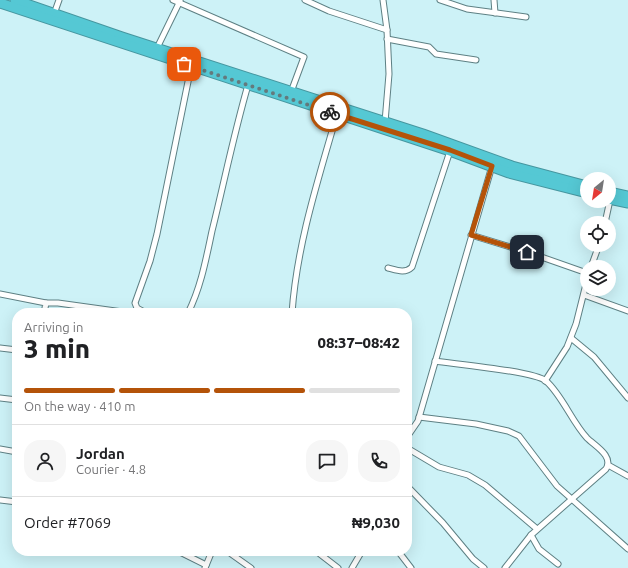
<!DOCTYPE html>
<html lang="en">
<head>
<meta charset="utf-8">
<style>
	:root { --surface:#fff; --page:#f6f6f6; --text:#202124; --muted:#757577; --line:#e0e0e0; --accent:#b45309 }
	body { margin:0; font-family:Ubuntu,sans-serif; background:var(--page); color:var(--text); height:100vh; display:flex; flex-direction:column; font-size:15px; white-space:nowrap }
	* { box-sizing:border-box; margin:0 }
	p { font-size:13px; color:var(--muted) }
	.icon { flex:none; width:22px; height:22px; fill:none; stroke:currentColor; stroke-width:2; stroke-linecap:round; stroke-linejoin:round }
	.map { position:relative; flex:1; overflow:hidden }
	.drawer { position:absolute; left:12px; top:308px; width:400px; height:248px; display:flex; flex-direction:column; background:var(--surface); border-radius:16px; box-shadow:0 4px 16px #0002 }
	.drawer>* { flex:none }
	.needle { width:26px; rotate:210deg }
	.fabs { position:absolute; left:580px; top:172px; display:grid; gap:8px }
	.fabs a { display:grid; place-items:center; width:36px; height:36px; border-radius:50%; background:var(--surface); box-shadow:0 4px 16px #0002; font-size:20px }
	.pin { position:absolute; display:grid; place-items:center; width:34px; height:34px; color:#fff; margin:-17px; border-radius:8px; box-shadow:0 2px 6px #0006 }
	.courier { position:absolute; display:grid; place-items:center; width:40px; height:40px; margin:-20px; border:3px solid #b45309; border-radius:50%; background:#fff; color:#222; box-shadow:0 1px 5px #0007 }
	.headline em { font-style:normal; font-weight:800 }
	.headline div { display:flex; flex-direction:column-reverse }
	.headline { display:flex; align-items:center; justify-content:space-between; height:68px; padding:0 12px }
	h1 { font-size:26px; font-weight:800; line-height:30px }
	.bar { display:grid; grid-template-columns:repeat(4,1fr); gap:6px 4px; align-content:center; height:48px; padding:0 12px }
	.bar i { height:5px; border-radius:3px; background:var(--line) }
	.bar .active { background:var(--accent) }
	.bar p { grid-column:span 4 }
	.line { display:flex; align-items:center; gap:10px; padding:0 12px; border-top:1px solid var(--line) }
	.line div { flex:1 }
	.round { display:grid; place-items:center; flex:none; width:42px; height:42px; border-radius:16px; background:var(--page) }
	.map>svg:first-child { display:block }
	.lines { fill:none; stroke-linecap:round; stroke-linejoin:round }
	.street-casing { stroke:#5e8084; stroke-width:7 }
	.highway-casing { stroke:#46969f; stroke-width:11 }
	.street { stroke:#fff; stroke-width:5 }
	.highway { stroke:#55c8d4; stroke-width:9 }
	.done { stroke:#647a7d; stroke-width:4; stroke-dasharray:0 7.2 }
	.route { stroke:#b45309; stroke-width:5 }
</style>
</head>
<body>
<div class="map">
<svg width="628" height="568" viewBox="0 0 628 568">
	<rect width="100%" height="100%" fill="#cdf2f7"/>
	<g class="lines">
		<g class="street-casing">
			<g id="street">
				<polyline points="173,0 304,57 291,92"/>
				<polyline points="305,0 329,11 387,30"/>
				<polyline points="383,0 387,30 389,74 385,122"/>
				<polyline points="440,0 467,9 526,17"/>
				<polyline points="494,0 495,13"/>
				<polyline points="54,14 59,0"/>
				<polyline points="387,39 429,47 436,54 476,60"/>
				<polyline points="157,48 180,1"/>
				<polyline points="605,223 610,200"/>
				<polyline points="471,235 527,252 587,273"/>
				<polyline points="591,267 599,245"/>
				<path d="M388 268C396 270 405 274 412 267L450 151"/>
				<polyline points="0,294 46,303 44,313"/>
				<polyline points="584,295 628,311"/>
				<polyline points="46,303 58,303 130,313"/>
				<polyline points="146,313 137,308 135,303 150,261 157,234 191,67"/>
				<path d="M188 313C201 287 206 259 212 231 224 183 234 133 248 85"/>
				<path d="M292 313C297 244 318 180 337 114"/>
				<polyline points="571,338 594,357 628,398"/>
				<polyline points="0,348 17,350"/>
				<path d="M435 361C454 364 534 371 546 381 562 395 572 422 587 438 595 446 614 456 606 469L531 535 539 549 558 564"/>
				<polyline points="545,381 567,347 576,324 587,280"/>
				<polyline points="0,398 17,400"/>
				<polyline points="419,417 476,424 508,431 519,436 557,486 628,549"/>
				<polyline points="407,437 418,421 492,166"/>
				<polyline points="407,448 439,467 468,475 485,485 537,529"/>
				<polyline points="0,449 17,452"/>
				<polyline points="608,465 628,476"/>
				<polyline points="407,486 443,523 473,559 484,568"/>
				<polyline points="0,500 17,502"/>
				<polyline points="178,551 206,565"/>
				<polyline points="227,551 251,568"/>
				<polyline points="316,551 338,568"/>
				<polyline points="398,551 411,568"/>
				<polyline points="205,568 212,551"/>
				<polyline points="352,568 362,551"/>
				<polyline points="505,568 531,535"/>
			</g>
		</g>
		<g class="highway-casing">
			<g id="highway">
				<polyline points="15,0 122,37 423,134 512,166 587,186"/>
				<polyline points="0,3 450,151 509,173 587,193"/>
				<polyline points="609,192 628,196"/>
				<polyline points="609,199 628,203"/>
			</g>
		</g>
		<use href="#street" class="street"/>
		<use href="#highway" class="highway"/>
	</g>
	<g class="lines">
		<polyline class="done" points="184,64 330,112"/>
		<polyline class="route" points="330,112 450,150 492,166 471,235 527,252"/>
	</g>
</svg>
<div class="fabs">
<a><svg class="needle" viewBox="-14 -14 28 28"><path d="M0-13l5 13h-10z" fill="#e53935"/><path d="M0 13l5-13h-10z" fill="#757577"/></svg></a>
<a><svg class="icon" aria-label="locate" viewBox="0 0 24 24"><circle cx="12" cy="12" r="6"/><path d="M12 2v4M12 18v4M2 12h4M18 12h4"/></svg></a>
<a><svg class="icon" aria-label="layers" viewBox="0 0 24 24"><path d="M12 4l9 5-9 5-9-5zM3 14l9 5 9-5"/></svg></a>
</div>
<div class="pin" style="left:184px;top:64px;background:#ea580c"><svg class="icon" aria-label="bag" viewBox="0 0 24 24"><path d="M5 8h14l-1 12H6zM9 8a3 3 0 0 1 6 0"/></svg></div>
<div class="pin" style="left:527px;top:252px;background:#1f2937"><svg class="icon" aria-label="home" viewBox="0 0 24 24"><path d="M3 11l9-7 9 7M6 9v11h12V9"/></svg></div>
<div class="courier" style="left:330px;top:112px"><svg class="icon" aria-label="bike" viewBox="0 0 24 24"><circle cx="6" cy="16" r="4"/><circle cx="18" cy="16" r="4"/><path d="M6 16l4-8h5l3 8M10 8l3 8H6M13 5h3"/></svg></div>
<section class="drawer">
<div class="headline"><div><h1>3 min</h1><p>Arriving in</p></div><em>08:37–08:42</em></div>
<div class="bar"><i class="active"></i><i class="active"></i><i class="active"></i><i></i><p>On the way · 410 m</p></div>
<div class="line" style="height:72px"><a class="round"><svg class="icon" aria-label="person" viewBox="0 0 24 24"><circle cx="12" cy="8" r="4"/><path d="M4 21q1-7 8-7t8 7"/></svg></a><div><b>Jordan</b><p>Courier · 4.8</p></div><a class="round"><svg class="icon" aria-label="chat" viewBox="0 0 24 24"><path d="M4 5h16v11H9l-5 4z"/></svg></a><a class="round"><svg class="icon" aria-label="phone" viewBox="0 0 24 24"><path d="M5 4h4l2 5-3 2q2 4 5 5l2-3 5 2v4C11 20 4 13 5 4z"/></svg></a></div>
<div class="line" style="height:52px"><div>Order #7069</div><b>₦9,030</b></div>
</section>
</div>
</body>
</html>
